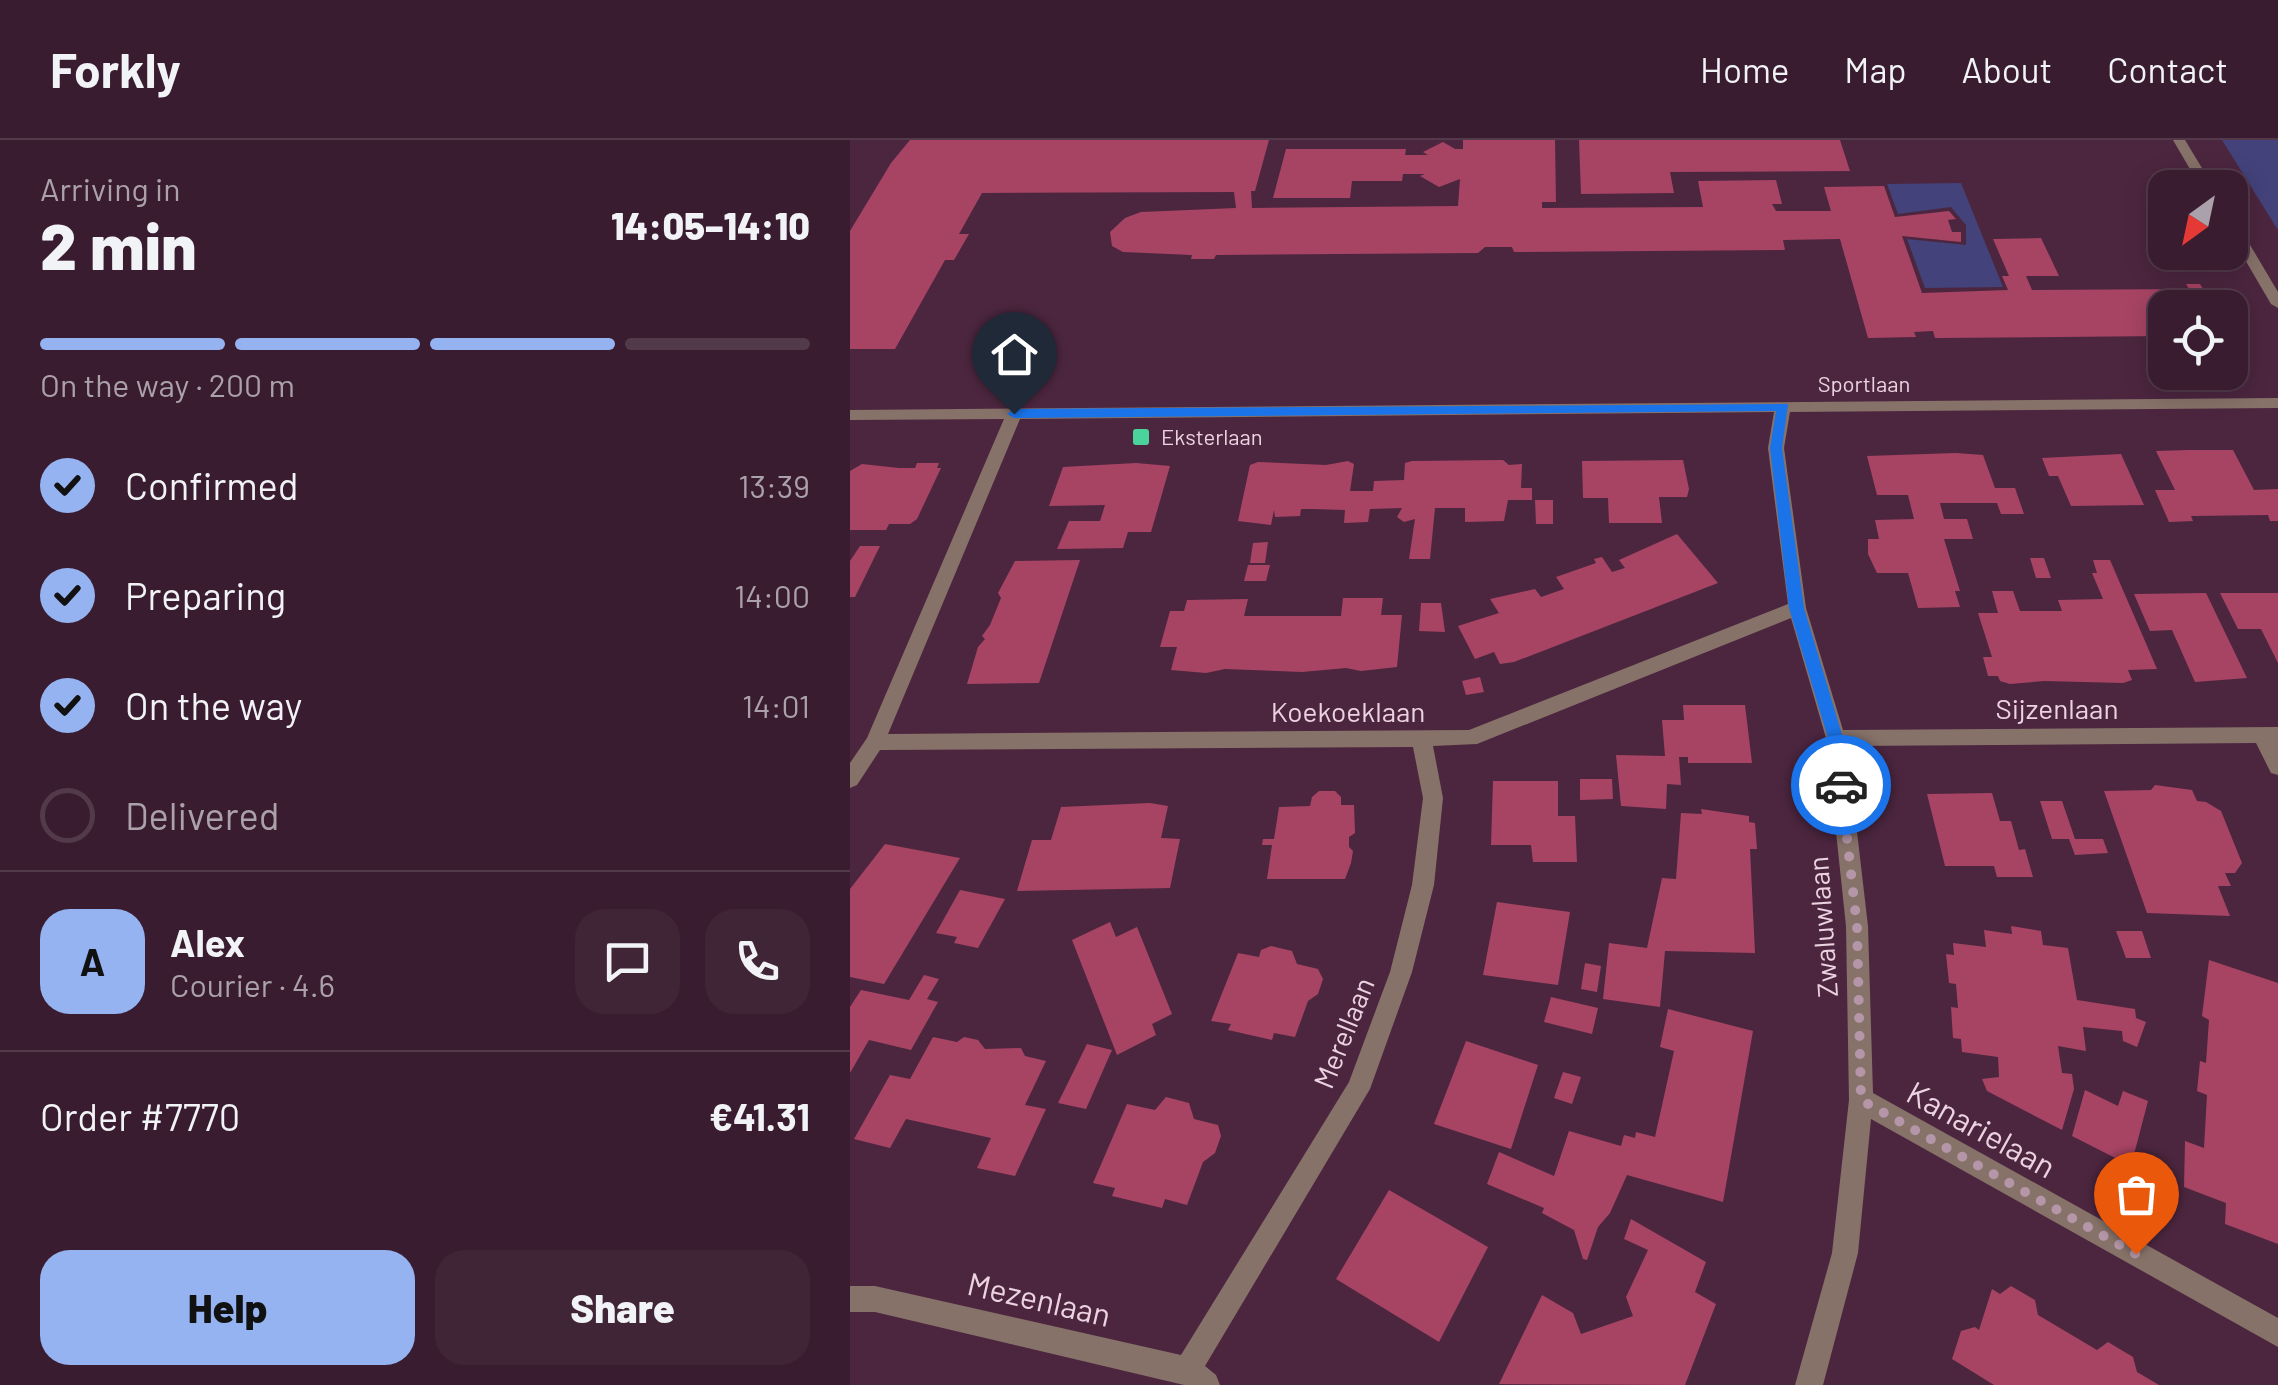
<!DOCTYPE html>
<html lang="en">
<head>
<meta charset="utf-8">
<style>
	:root { --surface:#391c2f; --page:#402537; --text:#f1f3f6; --muted:#aba1aa; --line:#533a4b; --accent:#95b2f1 }
	body { margin:0; font-family:Barlow,sans-serif; background:var(--page); color:var(--text); height:100vh; display:flex; flex-direction:column; font-size:38px; white-space:nowrap }
	* { box-sizing:border-box; margin:0 }
	p { font-size:32px; color:var(--muted) }
	.icon { flex:none; width:55px; height:55px; fill:none; stroke:currentColor; stroke-width:2; stroke-linecap:round; stroke-linejoin:round }
	.map { position:relative; flex:1; overflow:hidden }
	.side { display:flex; flex-direction:column; background:var(--surface); width:850px }
	.side>* { flex:none }
	.needle { width:65px; rotate:213deg }
	.controls { position:absolute; left:1298px; top:30px; display:grid; gap:20px }
	.controls a { display:grid; place-items:center; width:100px; height:100px; border-radius:20px; background:var(--surface); box-shadow:0 5px 25px #0003,0 0 0 2px var(--line); font-size:50px }
	.pin { position:absolute; display:grid; place-items:center; width:85px; height:85px; color:#fff; margin:-102px -42px; border-radius:50% 50% 50% 0; rotate:-45deg; box-shadow:0 0 10px #0007 }
	.pin .icon { rotate:45deg }
	.courier { position:absolute; display:grid; place-items:center; width:100px; height:100px; margin:-50px; border:8px solid #1a73e8; border-radius:50%; background:#fff; color:#222; box-shadow:0 2px 12px #0007 }
	.head em { font-style:normal; font-weight:800 }
	.head div { display:flex; flex-direction:column-reverse }
	.head { display:flex; align-items:center; justify-content:space-between; height:170px; padding:0 40px }
	h1 { font-size:65px; font-weight:800; line-height:75px }
	.bar { display:grid; grid-template-columns:repeat(4,1fr); gap:15px 10px; align-content:center; height:120px; padding:0 40px }
	.bar i { height:12px; border-radius:8px; background:var(--line) }
	.bar .selected { background:var(--accent) }
	.bar p { grid-column:span 4 }
	.line { display:flex; align-items:center; gap:25px; padding:0 40px; border-top:2px solid var(--line) }
	.line div { flex:1 }
	.round { display:grid; place-items:center; flex:none; width:105px; height:105px; border-radius:30px; background:var(--page) }
	ol { padding:0 40px; list-style:none }
	li { display:flex; align-items:center; gap:30px; height:110px }
	li p { margin-inline-start:auto }
	li .icon { padding:10px; border-radius:50%; background:var(--accent); color:#111; stroke-width:4 }
	li:last-child { color:var(--muted) }
	li i { width:55px; height:55px; border:5px solid var(--line); border-radius:50% }
	.action { display:flex; gap:20px; margin-top:auto; padding:20px 40px }
	.action a { flex:1; height:115px; border-radius:30px; background:var(--accent); color:#111; font-size:40px; font-weight:800; line-height:115px; text-align:center }
	.action a+a { background:var(--page); color:var(--text) }
	header { display:flex; align-items:center; gap:60px; box-sizing:border-box; height:140px; padding:0 50px; background:var(--surface); border-bottom:2px solid var(--line) }
	header strong { font-size:48px }
	nav { display:flex; gap:55px; margin-inline-start:auto; font-size:35px }
	main { display:flex; flex:1; min-height:0 }
	.map>svg:first-child { display:block }
	.green { fill:#43427a }
	.building { fill:#a74464 }
	.lines { fill:none; stroke-linecap:round; stroke-linejoin:round }
	.minor { fill:#877269; fill-rule:evenodd }
	.route { fill:#1a73e8 }
	.done { stroke:#b496a8; stroke-width:10; stroke-dasharray:0 18 }
	.poi-dot { fill:#4ad49c; stroke:#4c263f; stroke-width:4 }
	.labels { text-anchor:middle; stroke-width:9; stroke-linejoin:round; paint-order:stroke }
	.far-street-label { font-size:22px; fill:#ecd3e1; stroke:#4c263f }
	.far-poi-label { font-size:22px; fill:#ecd3e1; stroke:#4c263f; text-anchor:start }
	.street-label { font-size:28px; fill:#ecd3e1; stroke:#4c263f }
	.near-street-label { font-size:32px; fill:#ecd3e1; stroke:#4c263f }
</style>
</head>
<body>
<header>
<strong>Forkly</strong>
<nav><a>Home</a><a>Map</a><a>About</a><a>Contact</a></nav>
</header>
<main>
<section class="side">
<div class="head"><div><h1>2 min</h1><p>Arriving in</p></div><em>14:05–14:10</em></div>
<div class="bar"><i class="selected"></i><i class="selected"></i><i class="selected"></i><i></i><p>On the way · 200 m</p></div>
<ol>
<li><svg class="icon" aria-label="check" viewBox="0 0 24 24"><path d="M5 12l5 5 9-10"/></svg>Confirmed<p>13:39</p></li>
<li><svg class="icon" aria-label="check" viewBox="0 0 24 24"><path d="M5 12l5 5 9-10"/></svg>Preparing<p>14:00</p></li>
<li><svg class="icon" aria-label="check" viewBox="0 0 24 24"><path d="M5 12l5 5 9-10"/></svg>On the way<p>14:01</p></li>
<li><i></i>Delivered</li>
</ol>
<div class="line" style="height:180px"><b class="round" style="background:var(--accent);color:#111">A</b><div><b>Alex</b><p>Courier · 4.6</p></div><a class="round"><svg class="icon" aria-label="chat" viewBox="0 0 24 24"><path d="M4 5h16v11H9l-5 4z"/></svg></a><a class="round"><svg class="icon" aria-label="phone" viewBox="0 0 24 24"><path d="M5 4h4l2 5-3 2q2 4 5 5l2-3 5 2v4C11 20 4 13 5 4z"/></svg></a></div>
<div class="line" style="height:130px"><div>Order #7770</div><b>€41.31</b></div>
<div class="action"><a>Help</a><a>Share</a></div>
</section>
<div class="map">
<svg width="1428" height="1245" viewBox="0 0 1428 1245">
	<rect width="100%" height="100%" fill="#4c263f"/>
	<g class="green">
		<polygon points="1372,0 1428,0 1428,89 1426,87"/>
		<polygon points="1111,43 1153,147 1075,148 1057,99 1116,105 1116,85 1101,67 1048,74 1037,44"/>
	</g>
	<g class="building">
		<polygon points="60,0 419,0 405,51 401,51 402,68 608,66 610,39 589,47 570,36 575,34 553,34 552,41 502,41 500,58 423,58 436,9 556,9 555,15 578,15 573,12 593,2 605,9 613,9 613,0 705,0 706,62 692,62 692,68 853,67 848,41 926,40 932,64 922,64 926,71 981,71 974,47 1034,46 1045,77 1099,71 1106,79 1098,80 1102,92 1111,92 1111,102 1052,96 1072,153 1158,150 1152,136 1159,136 1143,99 1191,98 1209,136 1176,136 1182,150 1339,149 1336,144 1350,144 1363,165 1315,168 1315,196 1085,198 1083,191 1064,192 1066,197 1018,198 990,99 933,100 935,110 669,112 664,112 662,107 635,107 628,113 366,115 364,119 341,119 342,115 273,112 262,106 260,92 275,78 291,72 386,68 384,52 132,53 109,94 119,94 104,120 95,120 45,209 0,209 0,91 41,23"/>
		<polygon points="729,0 990,0 1000,31 820,32 824,53 731,54"/>
		<polygon points="1338,310 1383,310 1404,350 1428,349 1428,381 1420,381 1418,375 1341,376 1343,381 1319,382 1305,350 1325,350 1306,311"/>
		<polygon points="1106,313 1133,315 1145,348 1165,348 1174,374 1151,374 1147,363 1090,363 1094,379 1117,379 1123,399 1094,399 1110,451 1105,451 1110,467 1068,468 1058,433 1027,433 1018,414 1018,399 1029,399 1025,380 1064,379 1058,355 1027,355 1017,316"/>
		<polygon points="1271,314 1294,365 1221,366 1208,336 1199,336 1192,318"/>
		<polygon points="653,320 659,325 672,324 671,348 682,348 682,360 658,360 654,381 615,382 615,368 585,368 580,419 559,419 565,379 554,382 547,377 552,368 520,369 518,382 494,383 495,370 464,369 451,369 450,376 425,377 424,370 421,385 388,381 400,325 408,322 476,325 498,321 504,324 500,351 523,351 524,341 554,340 555,323 562,321"/>
		<polygon points="833,320 839,349 837,357 809,357 812,383 759,383 758,358 733,358 732,321"/>
		<polygon points="67,323 89,323 87,328 91,328 67,379 60,384 39,384 36,390 0,390 0,331 12,324 49,328 65,328"/>
		<polygon points="286,323 320,326 301,392 278,392 273,408 207,409 219,381 250,381 255,365 199,366 213,327"/>
		<polygon points="685,360 703,360 703,384 686,384"/>
		<polygon points="827,394 868,443 664,522 650,524 644,512 625,519 608,486 649,473 640,459 685,449 691,457 714,449 706,437 746,423 744,419 752,417 762,432 775,428 769,420"/>
		<polygon points="418,402 415,423 400,423 403,403"/>
		<polygon points="10,406 30,406 5,457 0,457 0,421"/>
		<polygon points="1180,418 1194,418 1201,438 1186,438"/>
		<polygon points="230,420 189,543 117,544 128,507 135,499 132,496 140,485 151,458 148,453 165,421"/>
		<polygon points="1243,420 1260,420 1307,529 1278,530 1282,540 1273,543 1194,541 1160,544 1150,541 1148,536 1138,536 1133,517 1142,517 1128,473 1148,473 1142,451 1163,451 1170,471 1212,471 1208,460 1253,459 1242,433 1247,433"/>
		<polygon points="398,425 420,425 416,441 394,441"/>
		<polygon points="1356,453 1397,538 1345,542 1322,490 1300,491 1284,454"/>
		<polygon points="1370,453 1428,453 1428,523 1411,489 1388,489"/>
		<polygon points="493,458 533,458 531,475 552,475 547,527 511,531 496,528 452,532 375,529 356,533 321,530 327,507 310,507 320,471 334,471 337,460 398,459 394,476 491,476"/>
		<polygon points="571,463 591,463 595,492 569,491"/>
		<polygon points="630,537 634,552 616,555 612,541"/>
		<polygon points="833,565 895,565 902,623 838,623 838,617 829,617 831,645 817,644 816,669 771,666 766,615 815,616 812,580 834,580"/>
		<polygon points="730,639 762,639 763,659 730,660"/>
		<polygon points="643,641 708,641 708,676 725,676 727,722 683,722 681,705 641,705"/>
		<polygon points="1305,645 1342,650 1347,661 1356,662 1371,671 1392,723 1385,733 1375,733 1381,746 1368,746 1380,776 1297,773 1254,651 1301,650"/>
		<polygon points="469,651 485,651 491,657 491,665 504,665 505,693 499,697 499,707 503,711 501,723 495,739 417,739 422,705 412,705 413,699 424,699 429,667 460,666 462,657"/>
		<polygon points="1142,653 1150,681 1161,681 1169,710 1175,709 1183,737 1147,737 1144,726 1095,726 1077,654"/>
		<polygon points="1190,661 1212,661 1225,699 1253,699 1258,713 1225,715 1219,699 1202,699"/>
		<polygon points="300,663 318,666 311,698 330,699 320,748 167,751 182,700 201,700 211,667"/>
		<polygon points="851,669 899,676 899,682 905,683 907,709 900,709 905,813 815,811 810,867 753,859 759,803 797,808 812,738 826,739 831,673 852,674"/>
		<polygon points="35,704 110,718 34,844 0,837 0,749"/>
		<polygon points="110,750 155,759 128,808 104,803 107,797 86,793"/>
		<polygon points="647,762 720,772 708,845 633,835"/>
		<polygon points="260,782 266,797 287,787 322,874 302,884 306,895 267,915 222,800"/>
		<polygon points="1161,786 1191,791 1193,805 1218,808 1227,860 1285,869 1286,878 1296,882 1287,907 1273,901 1272,891 1233,887 1236,911 1208,906 1212,933 1222,934 1224,949 1212,990 1137,951 1132,939 1149,937 1148,917 1112,912 1111,899 1103,898 1101,867 1108,868 1106,844 1099,843 1096,814 1104,815 1103,803 1136,807 1134,790 1162,794"/>
		<polygon points="1266,791 1292,791 1301,818 1276,818"/>
		<polygon points="421,806 442,811 447,824 468,829 473,839 468,854 458,861 445,897 424,893 422,900 378,890 381,884 361,881 388,813 409,817 411,810"/>
		<polygon points="1359,820 1428,843 1428,1104 1375,1084 1376,1063 1334,1047 1335,1001 1354,1008 1357,955 1347,951 1350,921 1356,923 1359,880 1352,876"/>
		<polygon points="735,823 751,826 747,852 731,849"/>
		<polygon points="74,835 89,839 77,859 88,862 61,910 19,900 0,933 0,867 11,850 59,860"/>
		<polygon points="701,857 748,868 742,894 694,882"/>
		<polygon points="818,869 903,891 873,1062 777,1035 760,1073 748,1087 737,1120 733,1119 724,1090 692,1073 694,1068 637,1044 649,1012 704,1036 719,991 771,1006 774,995 785,998 786,992 805,997 824,911 810,907"/>
		<polygon points="83,897 107,902 114,897 128,900 135,909 171,908 175,916 196,921 175,965 196,969 165,1036 127,1028 141,998 56,979 40,1008 4,999 40,935 60,939"/>
		<polygon points="616,901 688,925 661,1009 584,984"/>
		<polygon points="237,904 262,910 236,969 208,963"/>
		<polygon points="713,932 731,937 722,964 704,958"/>
		<polygon points="1235,950 1268,966 1273,951 1298,961 1281,1026 1222,996"/>
		<polygon points="316,957 339,963 344,979 368,985 371,996 365,1013 353,1022 337,1065 315,1059 312,1068 262,1056 265,1048 243,1043 277,964 305,970"/>
		<polygon points="539,1050 638,1107 589,1202 486,1139"/>
		<polygon points="781,1079 856,1122 845,1152 866,1164 835,1245 649,1244 692,1155 723,1173 731,1194 783,1176 776,1157 798,1110 774,1099"/>
		<polygon points="1161,1146 1185,1160 1188,1175 1247,1210 1258,1202 1283,1217 1287,1232 1309,1245 1144,1245 1102,1219 1111,1191 1125,1187 1129,1190 1142,1149 1150,1154"/>
	</g>
	<g class="lines">
		<g class="minor">
			<polygon points="1323,0 1335,0 1364,48 1351,48"/>
			<polygon points="1380,79 1387,83 1428,152 1428,168 1421,164 1380,94"/>
			<path d="M1428 258V268L940 272 934 308 956 468 993 590 1428 587V635L1421 633 1406 603 997 606 1018 786 1023 953 1428 1178V1207L1021 979 1008 1113 973 1245H945L982 1113 999 960 996 786 976 598 941 478 627 604 583 606 593 658 584 745 562 832 520 949 355 1226 366 1235 370 1245H334L25 1172H0V1146H25L331 1215 499 942 540 832 562 745 573 658 563 607 30 610 7 645 0 648V623L17 598 154 279 0 280V270ZM924 272 918 308 938 464 619 590 38 594 170 279Z"/>
		</g>
	</g>
	<polygon class="route" points="938,264 932,308 954,468 993,598 999,645 991,652 983,645 978,598 939,468 920,308 926,271 164,278 157,274 164,269"/>
	<g class="lines">
		<polyline class="done" points="991,645 1007,786 1011,960 1286,1114"/>
	</g>
	<rect class="poi-dot" x="281" y="287" width="20" height="20" rx="5"/>
	<g class="labels">
		<g class="far-street-label">
			<text x="1014" y="252">Sportlaan</text>
		</g>
		<g class="far-poi-label">
			<text x="311" y="305">Eksterlaan</text>
		</g>
		<g class="street-label">
			<text x="1207" y="579">Sijzenlaan</text>
			<text x="498" y="582">Koekoeklaan</text>
			<text transform="translate(973 787) rotate(-94)" y="10">Zwaluwlaan</text>
			<text transform="translate(494 893) rotate(-68)" y="10">Merellaan</text>
		</g>
		<g class="near-street-label">
			<text transform="translate(1131 990) rotate(29)" y="11">Kanarielaan</text>
			<text transform="translate(189 1160) rotate(13)" y="11">Mezenlaan</text>
		</g>
	</g>
</svg>
<div class="controls">
<a><svg class="needle" viewBox="-14 -14 28 28"><path d="M0-13l5 13h-10z" fill="#e53935"/><path d="M0 13l5-13h-10z" fill="#aba1aa"/></svg></a>
<a><svg class="icon" aria-label="locate" viewBox="0 0 24 24"><circle cx="12" cy="12" r="6"/><path d="M12 2v4M12 18v4M2 12h4M18 12h4"/></svg></a>
</div>
<div class="pin" style="left:1286px;top:1114px;background:#ea580c"><svg class="icon" aria-label="bag" viewBox="0 0 24 24"><path d="M5 8h14l-1 12H6zM9 8a3 3 0 0 1 6 0"/></svg></div>
<div class="pin" style="left:164px;top:274px;background:#1f2937"><svg class="icon" aria-label="home" viewBox="0 0 24 24"><path d="M3 11l9-7 9 7M6 9v11h12V9"/></svg></div>
<div class="courier" style="left:991px;top:645px"><svg class="icon" aria-label="car" viewBox="0 0 24 24"><path d="M5 17H2v-5l4-1 3-4h7l3 4 3 1v5h-3M9 17h6M6 11h13"/><circle cx="7" cy="17" r="2"/><circle cx="17" cy="17" r="2"/></svg></div>
</div>
</main>
</body>
</html>
